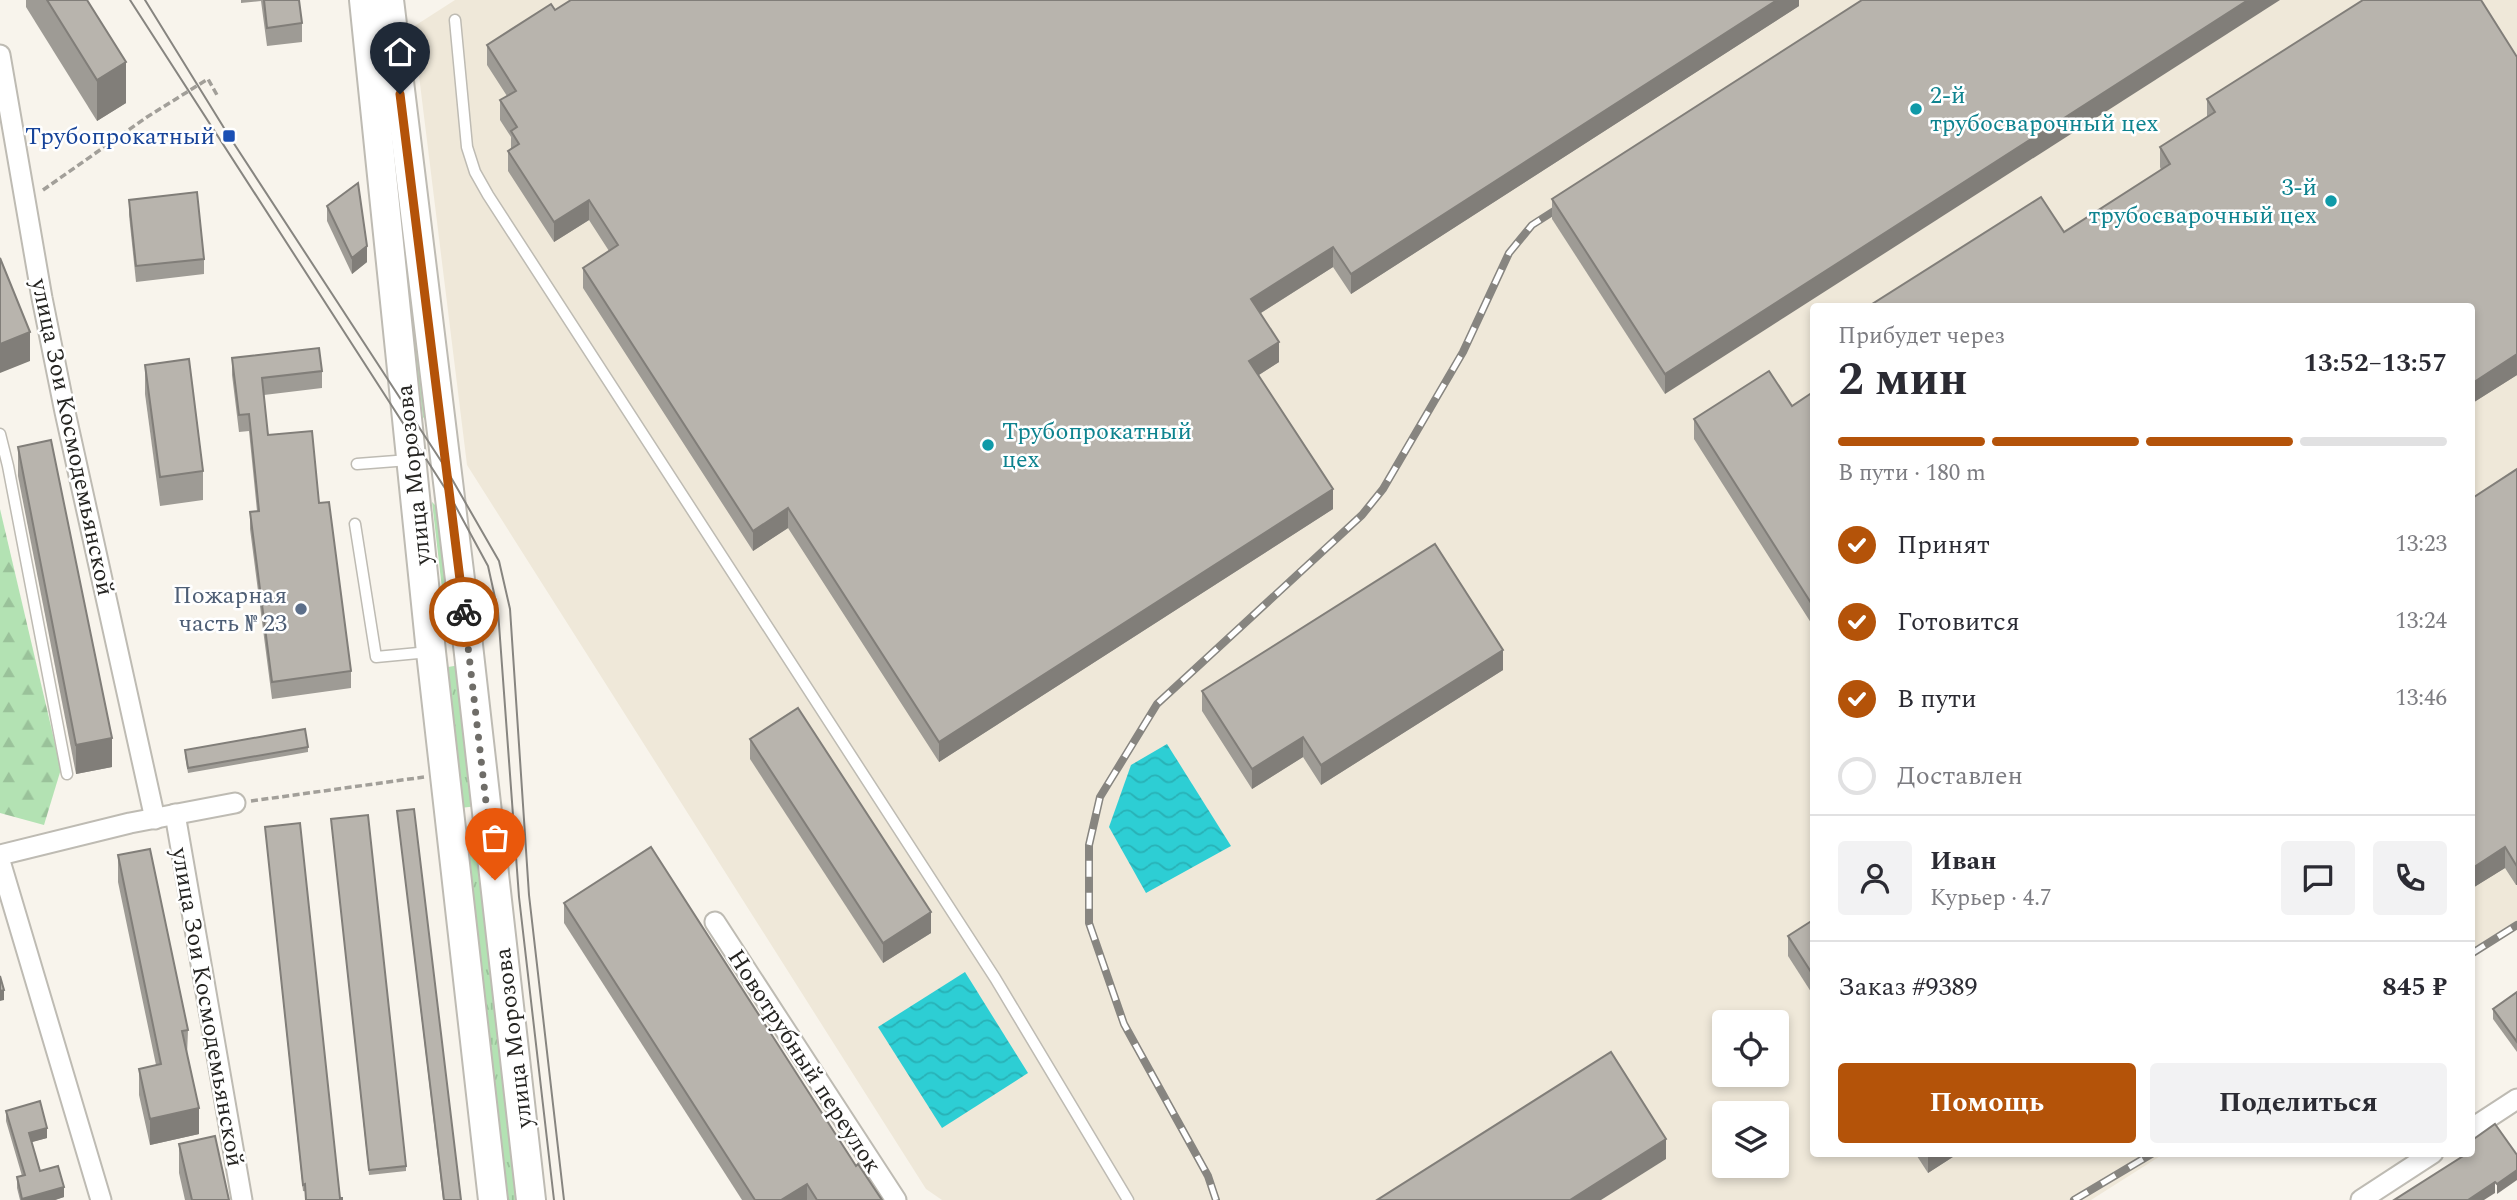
<!DOCTYPE html>
<html lang="ru">
<head>
<meta charset="utf-8">
<style>
	:root { --surface:#fff; --page:#f2f2f3; --text:#2b2b33; --muted:#7c7c81; --line:#e1e1e2; --accent:#b45309 }
	body { margin:0; font-family:Spectral,serif; background:var(--page); color:var(--text); height:100vh; display:flex; flex-direction:column; font-size:26px; white-space:nowrap }
	* { box-sizing:border-box; margin:0 }
	p { font-size:23px; color:var(--muted) }
	.icon { flex:none; width:38px; height:38px; fill:none; stroke:currentColor; stroke-width:2; stroke-linecap:round; stroke-linejoin:round }
	.map { position:relative; flex:1; overflow:hidden }
	.side { position:absolute; left:1810px; top:303px; width:665px; height:854px; display:flex; flex-direction:column; background:var(--surface); border-radius:7px; box-shadow:0 4px 10px #0003 }
	.side>* { flex:none }
	.tools { position:absolute; left:1712px; top:1010px; display:grid; gap:14px }
	.tools a { display:grid; place-items:center; width:77px; height:77px; border-radius:7px; background:var(--surface); box-shadow:0 4px 10px #0003; font-size:35px }
	.pin { position:absolute; display:grid; place-items:center; width:60px; height:60px; color:#fff; margin:-72px -30px; border-radius:50% 50% 50% 0; rotate:-45deg; box-shadow:0 0 7px #0007 }
	.pin .icon { rotate:45deg }
	.courier { position:absolute; display:grid; place-items:center; width:70px; height:70px; margin:-35px; border:5px solid #b45309; border-radius:50%; background:#fff; color:#222; box-shadow:0 2px 9px #0007 }
	.summary em { font-style:normal; font-weight:700 }
	.summary div { display:flex; flex-direction:column-reverse }
	.summary { display:flex; align-items:center; justify-content:space-between; height:119px; padding:0 28px }
	h1 { font-size:46px; font-weight:700; line-height:52px }
	.bar { display:grid; grid-template-columns:repeat(4,1fr); gap:10px 7px; align-content:center; height:84px; padding:0 28px }
	.bar i { height:9px; border-radius:5px; background:var(--line) }
	.bar .active { background:var(--accent) }
	.bar p { grid-column:span 4 }
	.line { display:flex; align-items:center; gap:18px; padding:0 28px; border-top:2px solid var(--line) }
	.line div { flex:1 }
	.round { display:grid; place-items:center; flex:none; width:74px; height:74px; border-radius:7px; background:var(--page) }
	ol { padding:0 28px; list-style:none }
	li { display:flex; align-items:center; gap:21px; height:77px }
	li p { margin-inline-start:auto }
	li .icon { padding:7px; border-radius:50%; background:var(--accent); color:#fff; stroke-width:4 }
	li:last-child { color:var(--muted) }
	li i { width:38px; height:38px; border:4px solid var(--line); border-radius:50% }
	.cta { display:flex; gap:14px; margin-top:auto; padding:14px 28px }
	.cta a { flex:1; height:80px; border-radius:7px; background:var(--accent); color:#fff; font-size:28px; font-weight:700; line-height:80px; text-align:center }
	.cta a+a { background:var(--page); color:var(--text) }
	.map>svg:first-child { display:block }
	.built { fill:#efe8d9; fill-rule:evenodd }
	.grass { fill:url(#grass-tufts) }
	.forest { fill:url(#forest-firs) }
	.water { fill:url(#water-waves) }
	.lines { fill:none; stroke-linecap:round; stroke-linejoin:round }
	.service-casing { stroke:#bebbb3; stroke-width:13 }
	.minor-casing { stroke:#bebbb3; stroke-width:23 }
	.secondary-casing { stroke:#bebbb3; stroke-width:32 }
	.path { stroke:#a29f99; stroke-width:3.5; stroke-dasharray:7 3.5; stroke-linecap:butt }
	.service { stroke:#fff; stroke-width:10 }
	.minor { stroke:#fff; stroke-width:19 }
	.secondary { stroke:#fff; stroke-width:28 }
	.tram { stroke:#878580; stroke-width:2 }
	.rail-casing { stroke:#878580; stroke-width:8 }
	.rail { stroke:#fff; stroke-width:5; stroke-dasharray:16; stroke-linecap:butt }
	.wall { fill:#9e9b95 }
	.shaded-wall { fill:#817e79 }
	.building { fill:#b8b4ad; stroke:#817e79; stroke-width:2 }
	.done { stroke:#6f6d68; stroke-width:7; stroke-dasharray:0 12.6 }
	.route { stroke:#b45309; stroke-width:9 }
	.culture-dot { fill:#0f9aa8; stroke:#fff; stroke-width:2.5 }
	.transit-dot { fill:#1a4fb4; stroke:#fff; stroke-width:2.5 }
	.service-dot { fill:#5c6f8a; stroke:#fff; stroke-width:2.5 }
	.labels { text-anchor:middle; stroke-width:5; stroke-linejoin:round; paint-order:stroke }
	.culture-label { font-size:24px; fill:#0d838f; stroke:#fff; text-anchor:start }
	.transit-label { font-size:24px; fill:#164399; stroke:#fff; text-anchor:end }
	.street-label { font-size:24px; fill:#252421; stroke:#fff }
	.service-label { font-size:24px; fill:#4e5e75; stroke:#fff; text-anchor:end }
</style>
</head>
<body>
<div class="map">
<svg width="2517" height="1200" viewBox="0 0 2517 1200">
	<defs>
		<pattern id="grass-tufts" width="24" height="20" patternUnits="userSpaceOnUse" patternTransform="scale(1.75)"><rect width="24" height="20" fill="#b3e2b3"/><path d="M3 7l-1-3M5 7V3M7 7l1-3M15 17l-1-3M17 17v-4M19 17l1-3" fill="none" stroke="#9ac29a"/></pattern>
		<pattern id="forest-firs" width="22" height="20" patternUnits="userSpaceOnUse" patternTransform="scale(1.75)"><rect width="22" height="20" fill="#b3e2b3"/><path d="M5 1l3.5 6h-7zM16 11l3.5 6h-7z" fill="#9ac29a"/></pattern>
		<pattern id="water-waves" width="16" height="10" patternUnits="userSpaceOnUse" patternTransform="scale(1.75)"><rect width="16" height="10" fill="#2dced4"/><path d="M0 5q4-4 8 0t8 0" fill="none" stroke="#28b1b6"/></pattern>
	</defs>
	<rect width="100%" height="100%" fill="#f8f4ec"/>
	<path class="built" d="M455 0H2517V929L2471 958V306H1813V1153H2165L2091 1200H942L926 1189 467 465 413 27ZM1724 1022H1776V1074H1724ZM1724 1113H1776V1166H1724Z"/>
	<g class="grass">
		<polygon points="401,159 431,430 423,417 390,161"/>
		<polygon points="432,502 441,511 453,627 449,626 446,623"/>
		<polygon points="460,665 478,806 460,808 442,668"/>
		<polygon points="481,847 523,1200 506,1200 462,849"/>
	</g>
	<polygon class="forest" points="0,509 61,769 44,825 0,813"/>
	<g class="water">
		<polygon points="1167,744 1231,846 1146,893 1109,827 1131,765"/>
		<polygon points="965,972 1028,1073 942,1128 878,1027"/>
	</g>
	<g class="lines">
		<g class="service-casing">
			<g id="service">
				<polyline points="455,20 467,147 475,172 488,195 995,978 1128,1200"/>
				<polyline points="0,434 8,466 67,774"/>
				<polyline points="357,464 409,460"/>
				<polyline points="355,524 376,657 429,652"/>
			</g>
		</g>
		<g class="minor-casing">
			<g id="minor">
				<polyline points="0,55 42,298 65,412 155,819"/>
				<polyline points="175,814 242,1200"/>
				<polyline points="0,855 130,823 235,803"/>
				<polyline points="0,861 101,1200"/>
				<polyline points="715,922 896,1200"/>
				<polyline points="2471,1129 2517,1099"/>
				<polyline points="2361,1200 2433,1153"/>
			</g>
		</g>
		<g class="secondary-casing">
			<g id="secondary">
				<polyline points="364,0 431,652 493,1200"/>
				<polyline points="389,0 468,645 531,1200"/>
			</g>
		</g>
		<g class="path">
			<polyline points="43,190 147,117 208,79 217,95"/>
			<polyline points="251,801 424,777"/>
		</g>
		<use href="#service" class="service"/>
		<use href="#minor" class="minor"/>
		<use href="#secondary" class="secondary"/>
		<g class="tram">
			<polyline points="130,0 450,496 488,566 498,611 519,897 554,1200"/>
			<polyline points="145,0 229,136 445,467 499,561 510,609 529,895 564,1200"/>
		</g>
		<g class="rail-casing">
			<g id="rail">
				<polyline points="2471,954 2517,925"/>
				<polyline points="1216,1200 1208,1176 1124,1024 1089,923 1089,845 1100,797 1157,704 1362,515 1383,489 1463,352 1509,253 1532,225 1568,202"/>
				<polyline points="2074,1200 2153,1153"/>
			</g>
		</g>
		<use href="#rail" class="rail"/>
	</g>
	<g class="wall">
		<polygon points="26,0 87,0 126,103 97,121 26,7"/>
		<polygon points="241,0 299,0 302,23 302,42 267,46 261,1 241,3"/>
		<polygon points="1799,0 1799,6 1351,294 1333,267 1261,313 1279,362 1259,375 1333,509 939,762 788,528 753,551 583,288 583,268 609,251 589,220 554,242 508,171 508,151 511,149 511,137 500,120 500,100 507,96 487,65 487,45 555,10"/>
		<polygon points="1862,0 1665,394 1552,219 1552,199"/>
		<polygon points="2517,57 2517,375 2471,404 2471,306 2064,232 2161,170 2160,167 2160,147 2207,117 2207,99"/>
		<polygon points="129,200 204,259 204,274 136,282 129,215"/>
		<polygon points="327,206 367,262 352,274 327,221"/>
		<polygon points="232,358 322,371 322,388 264,395 268,435 319,503 351,671 351,688 272,699 250,529 250,512 257,511 249,431 239,432 232,375"/>
		<polygon points="145,365 203,471 203,500 160,506 145,394"/>
		<polygon points="1813,392 1813,626 1694,439 1694,419 1792,406"/>
		<polygon points="18,447 112,767 76,774 18,476"/>
		<polygon points="2517,469 2517,885 2516,885 2505,868 2471,889"/>
		<polygon points="1503,670 1321,785 1303,757 1252,789 1202,711 1202,691"/>
		<polygon points="750,739 931,933 883,963 750,759"/>
		<polygon points="308,747 308,752 188,773 185,755 185,750"/>
		<polygon points="397,811 461,1200 443,1200"/>
		<polygon points="331,819 406,1166 406,1171 369,1175"/>
		<polygon points="265,827 340,1198 303,1191"/>
		<polygon points="118,855 188,1030 187,1056 199,1134 150,1145 139,1095 139,1069 156,1065 118,882"/>
		<polygon points="564,903 856,1166 882,1200 742,1200 564,923"/>
		<polygon points="1813,920 1813,995 1788,956 1788,936"/>
		<polygon points="2517,992 2517,1052 2493,1019 2493,1009"/>
		<polygon points="6,1111 47,1138 31,1142 40,1171 64,1197 55,1200 20,1200 17,1188 17,1177 22,1176 6,1121"/>
		<polygon points="179,1144 229,1200 185,1200 179,1173"/>
		<polygon points="1915,1153 1959,1153 1928,1173"/>
	</g>
	<g class="shaded-wall">
		<polygon points="1777,0 1799,0 1799,6 1351,294 1351,274"/>
		<polygon points="2248,0 2280,0 1665,394 1665,374"/>
		<polygon points="126,62 126,103 97,121 97,80"/>
		<polygon points="589,200 589,220 554,242 554,222"/>
		<polygon points="367,246 367,262 352,274 352,258"/>
		<polygon points="1333,247 1333,267 1251,319 1251,299"/>
		<polygon points="30,332 30,361 0,373 0,344"/>
		<polygon points="1279,342 1279,362 1249,381 1249,361"/>
		<polygon points="2517,354 2517,375 2471,404 2471,384"/>
		<polygon points="1333,489 1333,509 939,762 939,742"/>
		<polygon points="788,508 788,528 753,551 753,531"/>
		<polygon points="1503,650 1503,670 1321,785 1321,765"/>
		<polygon points="1303,737 1303,757 1252,789 1252,769"/>
		<polygon points="112,738 112,767 76,774 76,745"/>
		<polygon points="2505,847 2505,868 2471,889 2471,869"/>
		<polygon points="2517,864 2517,885 2516,885 2516,865"/>
		<polygon points="931,912 931,933 883,963 883,943"/>
		<polygon points="4,990 4,1000 0,1001 0,991"/>
		<polygon points="199,1108 199,1134 150,1145 150,1119"/>
		<polygon points="47,1128 47,1138 29,1143 29,1133"/>
		<polygon points="1666,1139 1666,1159 1601,1200 1570,1200"/>
		<polygon points="1928,1153 1959,1153 1928,1173"/>
		<polygon points="2517,1170 2517,1180 2497,1194 2497,1184"/>
		<polygon points="2495,1182 2495,1193 2484,1200 2468,1200"/>
		<polygon points="807,1184 807,1200 781,1200"/>
		<polygon points="64,1187 64,1197 55,1200 22,1200 22,1199"/>
	</g>
	<g class="building">
		<polygon points="47,0 87,0 126,62 97,80"/>
		<polygon points="264,0 299,0 302,23 267,28"/>
		<polygon points="571,0 1777,0 1351,274 1333,247 1251,299 1279,342 1249,361 1333,489 939,742 788,508 753,531 583,268 618,245 589,200 554,222 508,151 519,144 511,131 517,127 500,100 516,91 487,45 551,4 555,10"/>
		<polygon points="1862,0 2248,0 1665,374 1552,199"/>
		<polygon points="2363,0 2481,0 2517,57 2517,354 2471,384 2471,306 1869,306 2041,197 2064,232 2170,164 2160,147 2215,112 2207,99"/>
		<polygon points="358,183 367,246 352,258 327,206"/>
		<polygon points="197,192 204,259 136,266 129,200"/>
		<polygon points="0,258 30,332 0,344"/>
		<polygon points="319,348 322,371 262,378 268,435 312,431 319,503 329,502 351,671 272,682 250,512 259,511 249,414 239,415 232,358"/>
		<polygon points="189,359 203,471 160,477 145,365"/>
		<polygon points="1769,371 1792,406 1813,392 1813,606 1694,419"/>
		<polygon points="51,440 112,738 76,745 18,447"/>
		<polygon points="2517,469 2517,864 2516,865 2505,847 2471,869 2471,499"/>
		<polygon points="1435,544 1503,650 1321,765 1303,737 1252,769 1202,691"/>
		<polygon points="798,708 931,912 883,943 750,739"/>
		<polygon points="305,729 308,747 188,768 185,750"/>
		<polygon points="414,809 461,1200 444,1200 397,811"/>
		<polygon points="368,815 406,1166 369,1170 331,819"/>
		<polygon points="300,823 340,1198 342,1198 342,1200 306,1200 305,1184 303,1185 265,827"/>
		<polygon points="651,847 856,1166 858,1164 882,1200 817,1200 807,1184 781,1200 755,1200 564,903"/>
		<polygon points="150,849 188,1030 182,1031 199,1108 150,1119 139,1069 161,1064 118,855"/>
		<polygon points="1813,920 1813,975 1788,936"/>
		<polygon points="0,976 4,990 0,991"/>
		<polygon points="2517,992 2517,1042 2493,1009"/>
		<polygon points="1611,1052 1666,1139 1570,1200 1377,1200"/>
		<polygon points="40,1101 47,1128 29,1133 40,1171 58,1166 64,1187 22,1199 17,1177 25,1175 6,1111"/>
		<polygon points="2495,1124 2517,1155 2517,1170 2497,1184 2495,1182 2468,1200 2394,1200 2468,1153 2471,1153 2471,1151 2472,1150 2471,1148 2471,1141"/>
		<polygon points="215,1136 229,1200 192,1200 179,1144"/>
	</g>
	<g class="lines">
		<polyline class="done" points="464,612 495,880"/>
		<polyline class="route" points="400,94 464,612"/>
	</g>
	<g class="culture-dot">
		<circle cx="1916" cy="109" r="7"/>
		<circle cx="2331" cy="201" r="7"/>
		<circle cx="988" cy="445" r="7"/>
	</g>
	<rect class="transit-dot" x="222" y="129" width="14" height="14" rx="3.5"/>
	<circle class="service-dot" cx="301" cy="609" r="7"/>
	<g class="labels">
		<g class="culture-label">
			<text x="1930" y="103">2-й<tspan x="1930" dy="28">трубосварочный цех</tspan></text>
			<text x="2317" y="195" text-anchor="end">3-й<tspan x="2317" dy="28">трубосварочный цех</tspan></text>
			<text x="1002" y="439">Трубопрокатный<tspan x="1002" dy="28">цех</tspan></text>
		</g>
		<g class="transit-label">
			<text x="215" y="144">Трубопрокатный</text>
		</g>
		<g class="street-label">
			<text transform="translate(73 437) rotate(78)" y="8">улица Зои Космодемьянской</text>
			<text transform="translate(413 475) rotate(-96)" y="8">улица Морозова</text>
			<text transform="translate(208 1007) rotate(80)" y="8">улица Зои Космодемьянской</text>
			<text transform="translate(513 1038) rotate(-97)" y="8">улица Морозова</text>
			<text transform="translate(805 1061) rotate(57)" y="8">Новотрубный переулок</text>
		</g>
		<g class="service-label">
			<text x="287" y="603">Пожарная<tspan x="287" dy="28">часть № 23</tspan></text>
		</g>
	</g>
</svg>
<div class="tools">
<a><svg class="icon" aria-label="locate" viewBox="0 0 24 24"><circle cx="12" cy="12" r="6"/><path d="M12 2v4M12 18v4M2 12h4M18 12h4"/></svg></a>
<a><svg class="icon" aria-label="layers" viewBox="0 0 24 24"><path d="M12 4l9 5-9 5-9-5zM3 14l9 5 9-5"/></svg></a>
</div>
<div class="pin" style="left:495px;top:880px;background:#ea580c"><svg class="icon" aria-label="bag" viewBox="0 0 24 24"><path d="M5 8h14l-1 12H6zM9 8a3 3 0 0 1 6 0"/></svg></div>
<div class="pin" style="left:400px;top:94px;background:#1f2937"><svg class="icon" aria-label="home" viewBox="0 0 24 24"><path d="M3 11l9-7 9 7M6 9v11h12V9"/></svg></div>
<div class="courier" style="left:464px;top:612px"><svg class="icon" aria-label="bike" viewBox="0 0 24 24"><circle cx="6" cy="16" r="4"/><circle cx="18" cy="16" r="4"/><path d="M6 16l4-8h5l3 8M10 8l3 8H6M13 5h3"/></svg></div>
<section class="side">
<div class="summary"><div><h1>2 мин</h1><p>Прибудет через</p></div><em>13:52–13:57</em></div>
<div class="bar"><i class="active"></i><i class="active"></i><i class="active"></i><i></i><p>В пути · 180 m</p></div>
<ol>
<li><svg class="icon" aria-label="check" viewBox="0 0 24 24"><path d="M5 12l5 5 9-10"/></svg>Принят<p>13:23</p></li>
<li><svg class="icon" aria-label="check" viewBox="0 0 24 24"><path d="M5 12l5 5 9-10"/></svg>Готовится<p>13:24</p></li>
<li><svg class="icon" aria-label="check" viewBox="0 0 24 24"><path d="M5 12l5 5 9-10"/></svg>В пути<p>13:46</p></li>
<li><i></i>Доставлен</li>
</ol>
<div class="line" style="height:126px"><a class="round"><svg class="icon" aria-label="person" viewBox="0 0 24 24"><circle cx="12" cy="8" r="4"/><path d="M4 21q1-7 8-7t8 7"/></svg></a><div><b>Иван</b><p>Курьер · 4.7</p></div><a class="round"><svg class="icon" aria-label="chat" viewBox="0 0 24 24"><path d="M4 5h16v11H9l-5 4z"/></svg></a><a class="round"><svg class="icon" aria-label="phone" viewBox="0 0 24 24"><path d="M5 4h4l2 5-3 2q2 4 5 5l2-3 5 2v4C11 20 4 13 5 4z"/></svg></a></div>
<div class="line" style="height:91px"><div>Заказ #9389</div><b>845 ₽</b></div>
<div class="cta"><a>Помощь</a><a>Поделиться</a></div>
</section>
</div>
</body>
</html>
